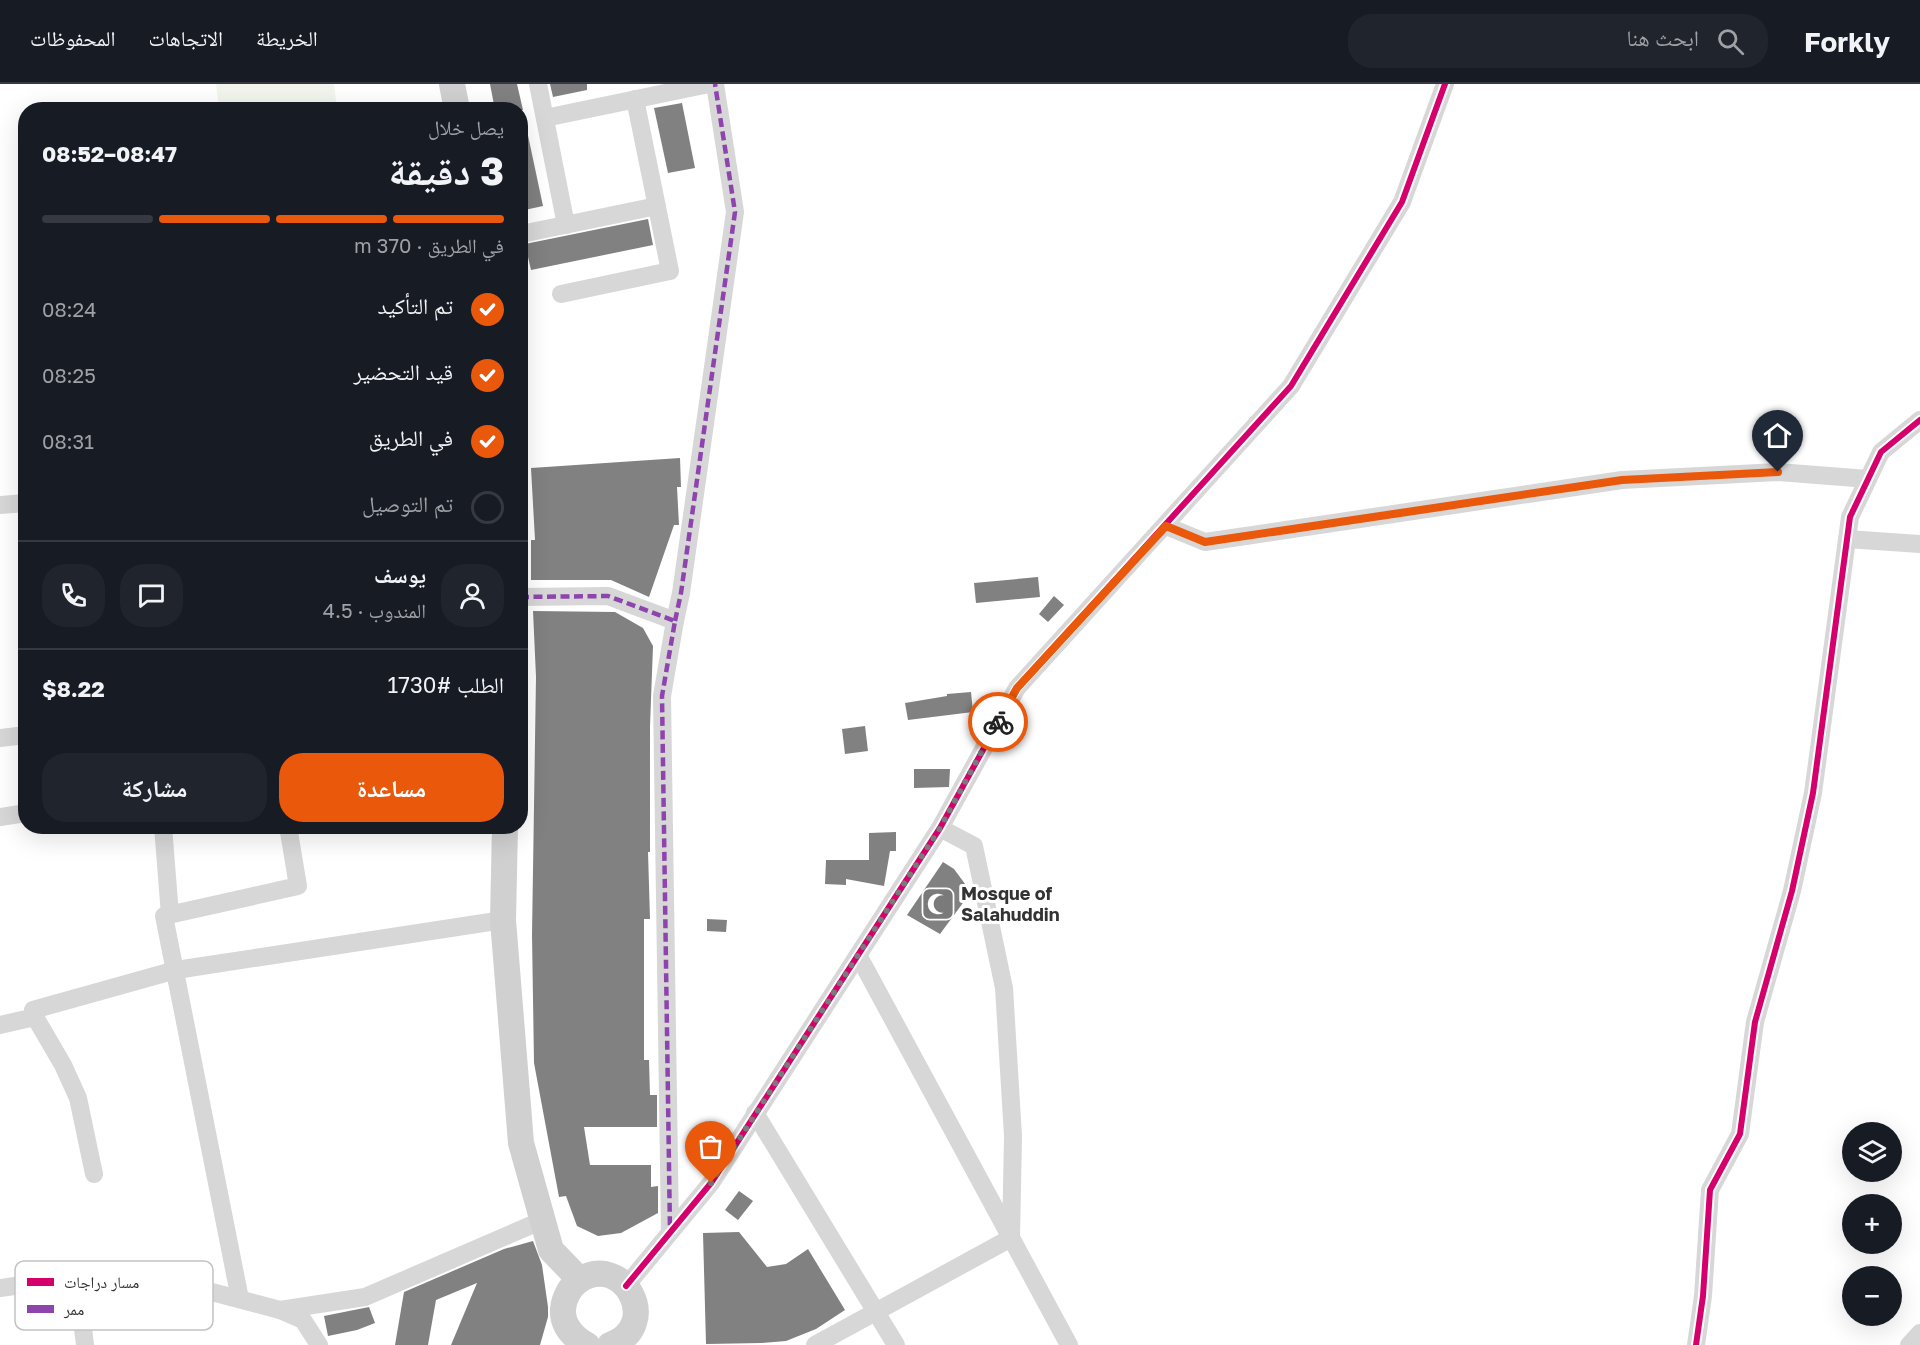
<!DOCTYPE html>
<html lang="ar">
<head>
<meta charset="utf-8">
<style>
	:root { --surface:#171b24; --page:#20242c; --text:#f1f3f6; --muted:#9ea1a6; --line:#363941; --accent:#ea580c }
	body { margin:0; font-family:"Golos Text","Noto Naskh Arabic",sans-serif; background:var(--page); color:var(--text); direction:rtl; height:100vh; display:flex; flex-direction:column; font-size:22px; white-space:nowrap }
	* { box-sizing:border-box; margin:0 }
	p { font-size:20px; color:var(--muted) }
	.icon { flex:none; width:33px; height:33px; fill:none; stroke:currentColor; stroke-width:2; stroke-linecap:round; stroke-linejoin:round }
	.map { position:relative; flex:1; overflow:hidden; direction:ltr }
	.panel { position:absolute; left:18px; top:18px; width:510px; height:732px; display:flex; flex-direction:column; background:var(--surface); border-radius:24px; box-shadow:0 6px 24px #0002; direction:rtl }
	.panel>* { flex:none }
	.tools { position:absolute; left:1842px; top:1038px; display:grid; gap:12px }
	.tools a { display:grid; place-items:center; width:60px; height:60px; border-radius:50%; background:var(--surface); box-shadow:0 6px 24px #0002; font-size:30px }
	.pin { position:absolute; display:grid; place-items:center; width:51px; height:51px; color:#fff; margin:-62px -26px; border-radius:50% 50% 50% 0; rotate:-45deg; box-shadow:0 0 6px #0007 }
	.pin .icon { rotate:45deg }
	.courier { position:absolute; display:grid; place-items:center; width:60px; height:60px; margin:-30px; border:4px solid #ea580c; border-radius:50%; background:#fff; color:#222; box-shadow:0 2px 8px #0007 }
	.head em { font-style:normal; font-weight:700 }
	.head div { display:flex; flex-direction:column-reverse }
	.head { display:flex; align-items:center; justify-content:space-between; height:102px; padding:0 24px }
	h1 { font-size:39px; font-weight:700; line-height:45px }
	.bar { display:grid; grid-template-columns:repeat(4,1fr); gap:9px 6px; align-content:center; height:72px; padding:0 24px }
	.bar i { height:8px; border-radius:4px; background:var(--line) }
	.bar .on { background:var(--accent) }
	.bar p { grid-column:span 4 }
	.line { display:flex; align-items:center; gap:15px; padding:0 24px; border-top:2px solid var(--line) }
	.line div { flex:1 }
	.round { display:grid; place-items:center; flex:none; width:63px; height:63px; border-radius:24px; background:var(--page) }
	ol { padding:0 24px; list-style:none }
	li { display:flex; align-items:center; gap:18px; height:66px }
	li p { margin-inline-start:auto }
	li .icon { padding:6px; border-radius:50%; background:var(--accent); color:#fff; stroke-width:4 }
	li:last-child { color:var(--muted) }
	li i { width:33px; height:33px; border:3px solid var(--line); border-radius:50% }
	.cta { display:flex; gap:12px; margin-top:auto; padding:12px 24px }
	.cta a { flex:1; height:69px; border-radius:24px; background:var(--accent); color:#fff; font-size:24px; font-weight:700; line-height:69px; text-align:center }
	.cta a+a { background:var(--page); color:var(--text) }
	header { display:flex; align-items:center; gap:36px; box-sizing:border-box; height:84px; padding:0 30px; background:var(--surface); border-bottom:2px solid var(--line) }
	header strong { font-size:28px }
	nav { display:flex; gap:33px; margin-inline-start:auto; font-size:21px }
	.search { width:420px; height:54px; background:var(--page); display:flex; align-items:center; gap:15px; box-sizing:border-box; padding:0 21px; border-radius:24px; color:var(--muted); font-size:22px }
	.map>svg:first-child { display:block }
	.green { fill:#f1f5ed }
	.building { fill:#818181 }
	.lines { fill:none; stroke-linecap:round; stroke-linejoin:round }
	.street { stroke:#d7d7d7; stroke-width:18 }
	.secondary { stroke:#d0d0d0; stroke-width:26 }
	.quiet { stroke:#8e44ad; stroke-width:4.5; stroke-dasharray:9 4.5; stroke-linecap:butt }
	.cycleway-casing { stroke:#fff; stroke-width:10 }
	.cycleway { stroke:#d6006c; stroke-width:6 }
	.done { stroke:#7a7a7a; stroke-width:6; stroke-dasharray:0 10.8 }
	.route { stroke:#ea580c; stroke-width:8 }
	.labels { text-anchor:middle; stroke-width:6; stroke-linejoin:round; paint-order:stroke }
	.poi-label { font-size:18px; font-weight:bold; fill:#333; stroke:#fff; text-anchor:start }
	.key { fill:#fff; stroke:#c2c2c2; stroke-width:1.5 }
	.key-label { font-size:16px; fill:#333 }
</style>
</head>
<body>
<header>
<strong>Forkly</strong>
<div class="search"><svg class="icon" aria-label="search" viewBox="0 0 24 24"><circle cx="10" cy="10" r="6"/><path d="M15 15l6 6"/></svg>ابحث هنا</div>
<nav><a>الخريطة</a><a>الاتجاهات</a><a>المحفوظات</a></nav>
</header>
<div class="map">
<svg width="1920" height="1261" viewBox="0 0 1920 1261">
	<rect width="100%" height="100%" fill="#fff"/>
	<polygon class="green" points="216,0 334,0 337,25 219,25"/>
	<g class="building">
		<polygon points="490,0 517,0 523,26 495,26"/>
		<polygon points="550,0 587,0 587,6 553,13"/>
		<polygon points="682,19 695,84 668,89 654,24"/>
		<polygon points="526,42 543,122 520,127 520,43"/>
		<polygon points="648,135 653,161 531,186 525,160"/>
		<polygon points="680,374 681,403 677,403 679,441 674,441 649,513 611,496 531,496 531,456 535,456 531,384"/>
		<polygon points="1038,493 1040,513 976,519 974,499"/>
		<polygon points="1054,512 1064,521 1048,538 1039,530"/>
		<polygon points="533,527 615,528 643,544 653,562 650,642 650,768 648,768 650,835 644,835 644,976 649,976 650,1011 657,1011 657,1043 584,1043 590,1081 651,1081 651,1103 658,1102 658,1129 621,1149 598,1152 577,1142 566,1112 559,1113 534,979 532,851 536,593"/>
		<polygon points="971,608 973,628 908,636 905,619 947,612 947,610"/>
		<polygon points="865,642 868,667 845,670 842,645"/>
		<polygon points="914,685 950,685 949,703 914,704"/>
		<polygon points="896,748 896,767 890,767 884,802 846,795 846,801 825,800 826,776 869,776 869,749"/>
		<polygon points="943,778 954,785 971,808 940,850 907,831"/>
		<polygon points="707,835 727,836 726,848 707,847"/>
		<polygon points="739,1107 753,1117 738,1136 725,1126"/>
		<polygon points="739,1148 767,1183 786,1180 808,1165 845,1226 816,1245 786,1257 762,1259 706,1260 703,1149"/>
		<polygon points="533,1157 542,1181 548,1223 548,1233 540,1261 451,1261 477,1199 436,1216 428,1261 395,1261 404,1208 504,1165"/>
		<polygon points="369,1223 375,1239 357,1246 328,1252 324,1232"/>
	</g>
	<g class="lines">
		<g class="street">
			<polyline points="538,0 566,141"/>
			<polyline points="545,34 709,0"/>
			<polyline points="526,149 657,122"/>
			<polyline points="561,210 670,187 635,15"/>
			<polyline points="0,421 26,419"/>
			<polyline points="1166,442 1205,458 1622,396 1778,388 1868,395"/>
			<polyline points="1847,455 1920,460"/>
			<polyline points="520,513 608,512 675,537 662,612 670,1148"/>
			<polyline points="675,537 681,509 735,128 715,0"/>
			<polyline points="0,654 26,651"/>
			<polyline points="0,733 26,729"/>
			<polyline points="163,742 170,831"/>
			<polyline points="858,871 1069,1261"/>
			<polyline points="35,933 63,981 78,1014 94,1090"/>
			<polyline points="0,941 35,933 33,926 176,886 503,836"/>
			<polyline points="755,1029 896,1261"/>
			<polyline points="77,1193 85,1261"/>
			<polyline points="626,1202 711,1099 940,744 1017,604 1291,302 1402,118 1445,0"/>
			<polyline points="0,1204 77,1193 118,1194 208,1207 280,1226 365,1213 543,1136"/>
			<polyline points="240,1215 164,832 298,802 288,742"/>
			<polyline points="280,1226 303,1236 319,1261"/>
			<polyline points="815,1261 1011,1154 1013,1052 1004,904 974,762 940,744"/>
			<polyline points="1696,1261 1703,1212 1710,1106 1740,1050 1755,938 1792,807 1813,709 1850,433 1881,368 1920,336"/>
			<polyline points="1909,1261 1920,1249"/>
		</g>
		<g class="secondary">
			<polyline points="452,0 457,26"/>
			<polyline points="505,742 503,836 521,1059 551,1166 580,1196"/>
			<path d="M587 1261C573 1253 562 1242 563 1225 564 1214 570 1203 578 1197 623 1166 664 1242 610 1261"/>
		</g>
		<g class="quiet">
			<polyline points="520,513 608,512 675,537 662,612 670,1148"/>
			<polyline points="675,537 681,509 735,128 715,0"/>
		</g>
		<g class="cycleway-casing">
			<g id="cycleway">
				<polyline points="626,1202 711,1099 940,744 1017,604 1291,302 1402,118 1445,0"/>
				<polyline points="1696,1261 1703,1212 1710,1106 1740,1050 1755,938 1792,807 1813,709 1850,433 1881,368 1920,336"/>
			</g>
		</g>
		<use href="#cycleway" class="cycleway"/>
	</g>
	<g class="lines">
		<polyline class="done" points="711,1099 940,744 998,638"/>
		<polyline class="route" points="998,638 1017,604 1166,442 1205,458 1622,396 1778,388"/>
	</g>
	<defs>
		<g id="mosque-square" transform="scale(1.725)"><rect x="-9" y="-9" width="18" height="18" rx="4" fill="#7a7a7a" stroke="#fff"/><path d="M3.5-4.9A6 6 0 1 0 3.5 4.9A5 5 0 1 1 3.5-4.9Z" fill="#fff"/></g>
	</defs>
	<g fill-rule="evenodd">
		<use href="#mosque-square" x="938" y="820"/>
	</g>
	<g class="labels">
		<g class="poi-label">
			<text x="961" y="816">Mosque of<tspan x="961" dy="21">Salahuddin</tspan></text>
		</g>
	</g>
	<rect x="15" y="1177" width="198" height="69" rx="9" class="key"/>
	<rect x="27" y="1194" width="27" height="8" fill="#d6006c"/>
	<rect x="27" y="1221" width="27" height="8" fill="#8e44ad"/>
	<g class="key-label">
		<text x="64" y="1204">مسار دراجات</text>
		<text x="64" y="1231">ممر</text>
	</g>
</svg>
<div class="tools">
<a><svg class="icon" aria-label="layers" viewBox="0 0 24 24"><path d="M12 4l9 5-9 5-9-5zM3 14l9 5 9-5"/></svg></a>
<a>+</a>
<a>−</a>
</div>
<div class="pin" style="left:711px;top:1099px;background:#ea580c"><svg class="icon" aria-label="bag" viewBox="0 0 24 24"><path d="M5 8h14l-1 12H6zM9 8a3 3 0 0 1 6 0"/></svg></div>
<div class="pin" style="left:1778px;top:388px;background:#1f2937"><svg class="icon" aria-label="home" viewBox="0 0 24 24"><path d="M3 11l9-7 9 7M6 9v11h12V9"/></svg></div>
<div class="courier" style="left:998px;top:638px"><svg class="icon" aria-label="bike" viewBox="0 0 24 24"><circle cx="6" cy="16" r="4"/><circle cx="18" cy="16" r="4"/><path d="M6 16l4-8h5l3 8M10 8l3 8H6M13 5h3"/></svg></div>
<section class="panel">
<div class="head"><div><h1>3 دقيقة</h1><p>يصل خلال</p></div><em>08:47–08:52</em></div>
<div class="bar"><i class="on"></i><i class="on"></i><i class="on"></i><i></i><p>في الطريق · 370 m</p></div>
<ol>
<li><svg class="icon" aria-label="check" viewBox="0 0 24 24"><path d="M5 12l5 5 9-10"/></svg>تم التأكيد<p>08:24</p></li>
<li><svg class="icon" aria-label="check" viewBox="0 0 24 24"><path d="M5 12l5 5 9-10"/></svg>قيد التحضير<p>08:25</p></li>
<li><svg class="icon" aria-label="check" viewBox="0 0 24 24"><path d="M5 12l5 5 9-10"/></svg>في الطريق<p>08:31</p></li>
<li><i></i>تم التوصيل</li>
</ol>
<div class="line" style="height:108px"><a class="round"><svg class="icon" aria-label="person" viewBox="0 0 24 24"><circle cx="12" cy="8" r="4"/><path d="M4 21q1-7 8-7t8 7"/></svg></a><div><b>يوسف</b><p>المندوب · 4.5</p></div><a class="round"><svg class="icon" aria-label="chat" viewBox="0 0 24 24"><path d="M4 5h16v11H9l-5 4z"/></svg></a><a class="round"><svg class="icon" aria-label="phone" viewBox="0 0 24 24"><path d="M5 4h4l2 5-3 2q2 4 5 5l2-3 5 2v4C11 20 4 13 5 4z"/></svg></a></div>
<div class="line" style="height:78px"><div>الطلب #1730</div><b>$8.22</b></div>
<div class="cta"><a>مساعدة</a><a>مشاركة</a></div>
</section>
</div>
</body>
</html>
